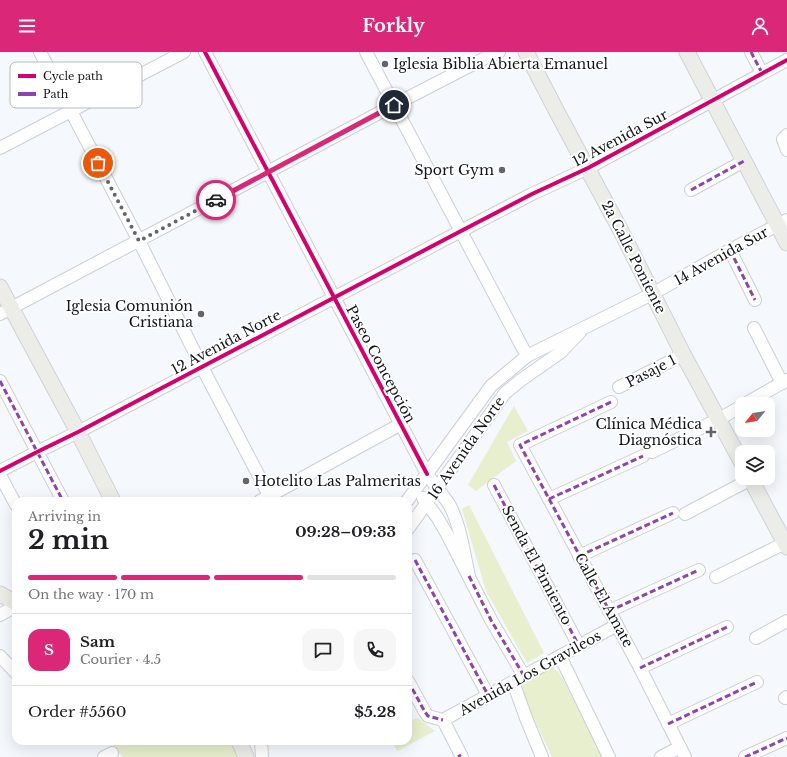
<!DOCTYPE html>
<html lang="en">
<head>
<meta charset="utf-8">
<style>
	:root { --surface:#fff; --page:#f6f6f6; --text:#202124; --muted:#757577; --line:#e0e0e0; --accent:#db2777 }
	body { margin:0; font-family:"Libre Baskerville",serif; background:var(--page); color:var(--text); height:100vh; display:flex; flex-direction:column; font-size:15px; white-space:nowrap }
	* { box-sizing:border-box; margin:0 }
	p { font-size:13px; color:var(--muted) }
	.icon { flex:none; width:22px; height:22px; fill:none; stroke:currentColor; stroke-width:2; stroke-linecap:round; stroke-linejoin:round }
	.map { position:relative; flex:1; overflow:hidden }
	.drawer { position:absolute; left:12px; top:445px; width:400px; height:248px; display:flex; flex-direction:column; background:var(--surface); border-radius:12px; box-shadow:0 4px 16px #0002 }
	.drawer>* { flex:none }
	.needle { width:26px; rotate:240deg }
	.fabs { position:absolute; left:735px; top:345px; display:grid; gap:8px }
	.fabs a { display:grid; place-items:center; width:40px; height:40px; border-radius:8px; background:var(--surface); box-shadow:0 4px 16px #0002; font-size:20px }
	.pin { position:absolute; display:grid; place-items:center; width:34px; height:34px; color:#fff; margin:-17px; border:2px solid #fff; border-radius:50%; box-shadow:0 1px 4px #0007 }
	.courier { position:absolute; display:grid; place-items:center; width:40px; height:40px; margin:-20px; border:3px solid #db2777; border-radius:50%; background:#fff; color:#222; box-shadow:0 1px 5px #0007 }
	.overview em { font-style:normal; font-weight:700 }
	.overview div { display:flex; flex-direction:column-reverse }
	.overview { display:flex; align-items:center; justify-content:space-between; height:68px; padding:0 16px }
	h1 { font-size:26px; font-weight:700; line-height:30px }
	.bar { display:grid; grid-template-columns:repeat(4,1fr); gap:6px 4px; align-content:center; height:48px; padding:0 16px }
	.bar i { height:5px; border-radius:3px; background:var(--line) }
	.bar .on { background:var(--accent) }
	.bar p { grid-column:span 4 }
	.line { display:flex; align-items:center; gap:10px; padding:0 16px; border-top:1px solid var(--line) }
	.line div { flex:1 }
	.round { display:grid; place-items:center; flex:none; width:42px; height:42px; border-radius:12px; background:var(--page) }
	header { display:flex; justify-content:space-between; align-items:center; height:52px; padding:0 16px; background:var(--accent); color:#fff; font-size:18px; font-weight:700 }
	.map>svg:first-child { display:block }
	.green { fill:#e7efce }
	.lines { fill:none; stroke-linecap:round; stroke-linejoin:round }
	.minor-casing { stroke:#cccfd3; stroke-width:14 }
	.major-casing { stroke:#d0d3d5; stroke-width:17 }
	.minor { stroke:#fefeff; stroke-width:12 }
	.major { stroke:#ecede8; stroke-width:15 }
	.quiet { stroke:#8e44ad; stroke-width:3; stroke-dasharray:6 3; stroke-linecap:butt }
	.cycleway-casing { stroke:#fff; stroke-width:6 }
	.cycleway { stroke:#d6006c; stroke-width:4 }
	.done { stroke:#626669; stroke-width:4; stroke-dasharray:0 7.2 }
	.route { stroke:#db2777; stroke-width:5 }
	.poi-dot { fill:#626669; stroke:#fff; stroke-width:1.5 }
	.labels { text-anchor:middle; stroke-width:4; stroke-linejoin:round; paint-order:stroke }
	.poi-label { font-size:14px; fill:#13171a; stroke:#fff; text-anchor:end }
	.street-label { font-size:14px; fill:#13171a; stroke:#fff }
	.key { fill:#fff; stroke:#b8b9ba; stroke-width:1 }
	.key-label { font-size:11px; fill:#13171a }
</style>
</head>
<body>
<header><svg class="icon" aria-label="menu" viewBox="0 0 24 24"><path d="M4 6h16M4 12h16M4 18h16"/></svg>Forkly<svg class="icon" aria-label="person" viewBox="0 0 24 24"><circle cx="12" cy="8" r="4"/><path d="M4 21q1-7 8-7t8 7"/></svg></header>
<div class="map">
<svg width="787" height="705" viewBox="0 0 787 705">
	<rect width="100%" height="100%" fill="#f5f8fc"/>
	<g class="green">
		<polygon points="514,354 528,379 507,390 516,409 476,439 468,433"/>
		<polygon points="469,453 544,601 527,611 486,539 462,457"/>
		<path d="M553 616 558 619 564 629 603 705H552L521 639C521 635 522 631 526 628 531 624 546 619 553 616Z"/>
		<polygon points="418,666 435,679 397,699 392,689 408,689 408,669"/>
		<polygon points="110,689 233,689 239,705 123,705"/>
	</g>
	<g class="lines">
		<g class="minor-casing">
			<g id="minor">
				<polyline points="40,0 139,189 202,315 272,449"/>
				<path d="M205 0 427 422C434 432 442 442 449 452 460 471 464 502 469 524"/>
				<polyline points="366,0 527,304"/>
				<polyline points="751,0 762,21"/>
				<polyline points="787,83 783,87 787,98"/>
				<polyline points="0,96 184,0"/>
				<polyline points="691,138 744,109"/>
				<polyline points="730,198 755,248"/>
				<polyline points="0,262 394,53 485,6 499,0"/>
				<polyline points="754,276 782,331"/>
				<polyline points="0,329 63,449"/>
				<polyline points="619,335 671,309 683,302"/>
				<polyline points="611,350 520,393 640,616 685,705"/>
				<polyline points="745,352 787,328"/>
				<polyline points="652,400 719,367 742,354"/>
				<polyline points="0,419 37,400 78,380 461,179 532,142 588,116 787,8"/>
				<polyline points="0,423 16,453"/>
				<polyline points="494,433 579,594"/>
				<polyline points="423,446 437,465 447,482 491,568 524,624"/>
				<polyline points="549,447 643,404"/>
				<polyline points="260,449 401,372"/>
				<polyline points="407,449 491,334 527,304 652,242 730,198 787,168"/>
				<polyline points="685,462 751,427"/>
				<polyline points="408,477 505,341 521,328 561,300 580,280"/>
				<polyline points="579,504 673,461"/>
				<polyline points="415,508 488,643"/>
				<polyline points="716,525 787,490"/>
				<polyline points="609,559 699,518"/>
				<polyline points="0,563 16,554"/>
				<polyline points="756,586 787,569"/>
				<polyline points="0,604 16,621"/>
				<polyline points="560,604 609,705"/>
				<polyline points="640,616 727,575"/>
				<polyline points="408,629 425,660 428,664 443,668"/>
				<polyline points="513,630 526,666 542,705"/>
				<polyline points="785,646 787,645"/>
				<polyline points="443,668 617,573"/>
				<polyline points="443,668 462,705"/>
				<polyline points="668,672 757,630"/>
				<polyline points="261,689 262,705"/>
				<polyline points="104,705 112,701"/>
				<polyline points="661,705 680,695"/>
				<polyline points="745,705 787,686"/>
			</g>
		</g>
		<g class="major-casing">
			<g id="major">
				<polyline points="526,0 557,60 621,179 683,302 742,411"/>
				<polyline points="687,0 787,191"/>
				<polyline points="0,235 78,380 113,449"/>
				<polyline points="750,426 787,495"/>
				<polyline points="0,542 16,551"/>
				<polyline points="239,689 246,705"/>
			</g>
		</g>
		<use href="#minor" class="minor"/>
		<use href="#major" class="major"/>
		<g class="quiet">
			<polyline points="751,0 762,21"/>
			<polyline points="691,138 744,109"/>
			<polyline points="730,198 755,248"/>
			<polyline points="0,329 63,449"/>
			<polyline points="611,350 520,393 617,573"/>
			<polyline points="494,433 579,594"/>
			<polyline points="549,447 643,404"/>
			<polyline points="579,504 673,461"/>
			<polyline points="415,508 488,643"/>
			<polyline points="469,524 491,568 524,624"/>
			<polyline points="609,559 699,518"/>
			<polyline points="640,616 727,575"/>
			<polyline points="408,629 425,660 428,664 443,668"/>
			<polyline points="668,672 757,630"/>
			<polyline points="458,705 461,703"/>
			<polyline points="745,705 787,686"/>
		</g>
		<g class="cycleway-casing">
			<g id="cycleway">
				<polyline points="205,0 427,422"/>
				<polyline points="0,419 37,400 78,380 461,179 532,142 588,116 787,8"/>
			</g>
		</g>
		<use href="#cycleway" class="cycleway"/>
	</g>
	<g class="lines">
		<polyline class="done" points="98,111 139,189 216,148"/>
		<polyline class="route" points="216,148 394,53"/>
	</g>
	<g class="poi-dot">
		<circle cx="385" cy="12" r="4"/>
		<circle cx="502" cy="118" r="4"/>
		<circle cx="201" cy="262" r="4"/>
		<path d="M709 374h4v4h4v4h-4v4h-4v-4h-4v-4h4z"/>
		<circle cx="246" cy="429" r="4"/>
	</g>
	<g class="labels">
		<g class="poi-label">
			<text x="393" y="17" text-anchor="start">Iglesia Biblia Abierta Emanuel</text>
			<text x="494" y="123">Sport Gym</text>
			<text x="193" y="259">Iglesia Comunión<tspan x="193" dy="16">Cristiana</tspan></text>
			<text x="702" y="377">Clínica Médica<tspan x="702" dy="16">Diagnóstica</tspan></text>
			<text x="254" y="434" text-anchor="start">Hotelito Las Palmeritas</text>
		</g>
		<g class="street-label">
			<text transform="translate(620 86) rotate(-28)" y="5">12 Avenida Sur</text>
			<text transform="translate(721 204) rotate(-29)" y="5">14 Avenida Sur</text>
			<text transform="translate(634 205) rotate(63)" y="5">2a Calle Poniente</text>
			<text transform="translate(226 290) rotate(-28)" y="5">12 Avenida Norte</text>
			<text transform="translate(381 312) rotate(62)" y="5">Paseo Concepción</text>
			<text transform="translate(651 319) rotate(-27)" y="5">Pasaje 1</text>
			<text transform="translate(466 396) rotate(-55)" y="5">16 Avenida Norte</text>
			<text transform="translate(537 513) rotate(62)" y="5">Senda El Pimiento</text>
			<text transform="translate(604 548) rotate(61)" y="5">Calle El Amate</text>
			<text transform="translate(530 621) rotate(-29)" y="5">Avenida Los Gravileos</text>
		</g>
	</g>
	<rect x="10" y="10" width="132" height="46" rx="6" class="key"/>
	<rect x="18" y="22" width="18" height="4" fill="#d6006c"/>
	<rect x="18" y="40" width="18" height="4" fill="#8e44ad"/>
	<g class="key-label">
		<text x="43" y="28">Cycle path</text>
		<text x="43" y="46">Path</text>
	</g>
</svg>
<div class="fabs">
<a><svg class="needle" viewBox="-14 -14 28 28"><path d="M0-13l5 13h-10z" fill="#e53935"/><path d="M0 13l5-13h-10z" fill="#757577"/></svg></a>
<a><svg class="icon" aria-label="layers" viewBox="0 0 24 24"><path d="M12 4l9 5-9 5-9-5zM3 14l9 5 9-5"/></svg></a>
</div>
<div class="pin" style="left:98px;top:111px;background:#ea580c"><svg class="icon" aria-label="bag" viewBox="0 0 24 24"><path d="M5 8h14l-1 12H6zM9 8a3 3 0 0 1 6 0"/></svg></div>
<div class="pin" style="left:394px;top:53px;background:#1f2937"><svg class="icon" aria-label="home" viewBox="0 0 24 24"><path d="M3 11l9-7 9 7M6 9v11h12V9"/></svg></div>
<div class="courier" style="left:216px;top:148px"><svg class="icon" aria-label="car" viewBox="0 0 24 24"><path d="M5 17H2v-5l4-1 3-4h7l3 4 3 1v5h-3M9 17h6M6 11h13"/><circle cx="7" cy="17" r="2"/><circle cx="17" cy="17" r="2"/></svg></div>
<section class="drawer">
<div class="overview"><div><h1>2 min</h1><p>Arriving in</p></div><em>09:28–09:33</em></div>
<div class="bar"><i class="on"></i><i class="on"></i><i class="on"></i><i></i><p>On the way · 170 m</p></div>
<div class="line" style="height:72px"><b class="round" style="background:var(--accent);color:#fff">S</b><div><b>Sam</b><p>Courier · 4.5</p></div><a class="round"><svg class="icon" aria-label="chat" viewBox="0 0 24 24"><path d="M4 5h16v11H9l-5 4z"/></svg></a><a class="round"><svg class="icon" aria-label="phone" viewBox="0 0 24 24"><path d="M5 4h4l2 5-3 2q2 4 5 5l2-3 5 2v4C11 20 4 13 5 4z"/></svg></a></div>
<div class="line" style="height:52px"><div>Order #5560</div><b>$5.28</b></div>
</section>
</div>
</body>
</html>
